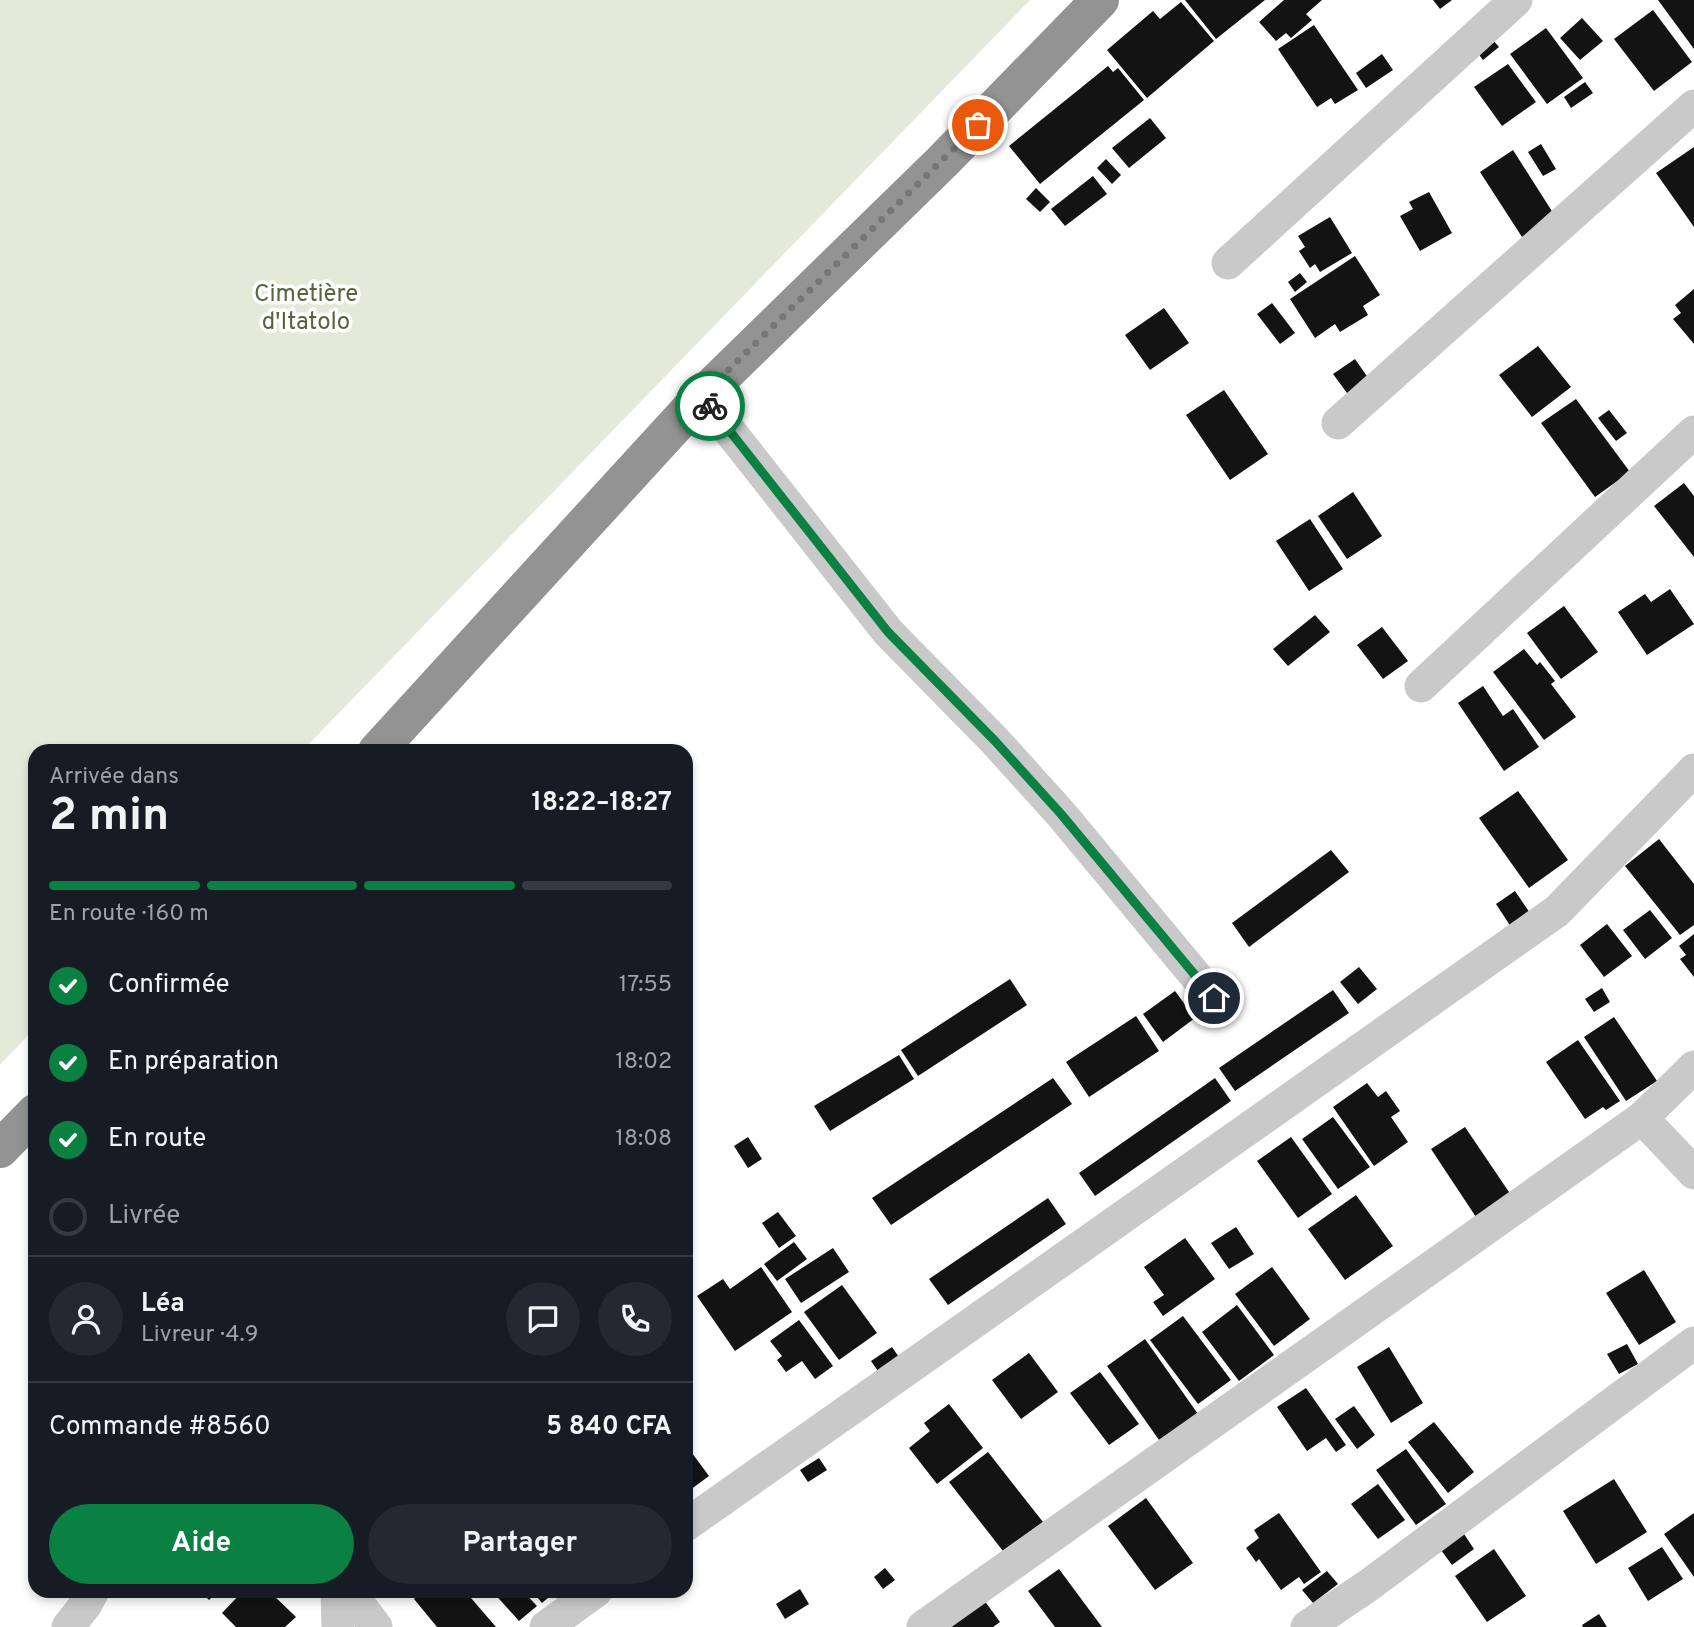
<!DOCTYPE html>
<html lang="fr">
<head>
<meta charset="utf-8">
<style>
	:root { --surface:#171b24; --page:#242831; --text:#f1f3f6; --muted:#9ea1a6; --line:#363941; --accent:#0b8043 }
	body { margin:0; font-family:Overpass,sans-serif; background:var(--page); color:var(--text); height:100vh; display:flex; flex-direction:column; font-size:26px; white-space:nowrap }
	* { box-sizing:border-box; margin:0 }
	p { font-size:23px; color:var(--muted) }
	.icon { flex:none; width:38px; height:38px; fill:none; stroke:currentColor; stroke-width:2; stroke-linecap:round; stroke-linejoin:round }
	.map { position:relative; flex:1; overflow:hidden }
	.drawer { position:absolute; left:28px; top:744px; width:665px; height:854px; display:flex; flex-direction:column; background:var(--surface); border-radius:21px; box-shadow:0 4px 10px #0003 }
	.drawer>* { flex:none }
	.pin { position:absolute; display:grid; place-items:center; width:60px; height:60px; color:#fff; margin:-30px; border:4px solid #fff; border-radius:50%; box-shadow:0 2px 7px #0007 }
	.courier { position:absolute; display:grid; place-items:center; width:70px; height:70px; margin:-35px; border:5px solid #0b8043; border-radius:50%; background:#fff; color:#222; box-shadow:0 2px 9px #0007 }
	.overview em { font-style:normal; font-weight:700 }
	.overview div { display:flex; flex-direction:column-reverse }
	.overview { display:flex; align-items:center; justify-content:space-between; height:119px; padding:0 21px }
	h1 { font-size:46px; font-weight:700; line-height:52px }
	.bar { display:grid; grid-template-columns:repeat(4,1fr); gap:10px 7px; align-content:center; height:84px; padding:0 21px }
	.bar i { height:9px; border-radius:5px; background:var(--line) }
	.bar .on { background:var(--accent) }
	.bar p { grid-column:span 4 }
	.line { display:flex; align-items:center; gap:18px; padding:0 21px; border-top:2px solid var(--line) }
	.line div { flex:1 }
	.round { display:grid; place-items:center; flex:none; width:74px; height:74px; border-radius:37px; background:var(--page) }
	ol { padding:0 21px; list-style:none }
	li { display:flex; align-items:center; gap:21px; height:77px }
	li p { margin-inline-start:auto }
	li .icon { padding:7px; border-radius:50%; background:var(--accent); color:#fff; stroke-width:4 }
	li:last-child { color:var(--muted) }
	li i { width:38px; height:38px; border:4px solid var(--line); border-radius:50% }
	.primary-button { display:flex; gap:14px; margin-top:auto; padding:14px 21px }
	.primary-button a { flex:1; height:80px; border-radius:42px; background:var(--accent); color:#fff; font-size:28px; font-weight:700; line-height:80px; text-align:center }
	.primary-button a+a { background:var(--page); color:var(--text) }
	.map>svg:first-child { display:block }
	.green { fill:#e4eada }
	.building { fill:#131313 }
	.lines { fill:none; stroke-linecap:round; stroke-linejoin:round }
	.minor { stroke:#c9c9c9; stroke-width:33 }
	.highway { stroke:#939393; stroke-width:38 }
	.done { stroke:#767676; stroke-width:7; stroke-dasharray:0 12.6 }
	.route { stroke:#0b8043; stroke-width:9 }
	.labels { text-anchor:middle; stroke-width:7; stroke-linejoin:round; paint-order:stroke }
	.park-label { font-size:24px; fill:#54663c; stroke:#fff }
</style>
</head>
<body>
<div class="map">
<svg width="1694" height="1627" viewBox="0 0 1694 1627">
	<rect width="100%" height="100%" fill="#fff"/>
	<polygon class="green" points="0,0 1030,0 302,751 35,751 35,1028 0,1065"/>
	<g class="building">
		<polygon points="1185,0 1265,0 1216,39"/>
		<polygon points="1284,0 1322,0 1306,14 1312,20 1291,38 1286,33 1276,41 1259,22"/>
		<polygon points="1433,0 1452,0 1440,9"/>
		<polygon points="1658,0 1694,0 1694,49"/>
		<polygon points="1181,2 1214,41 1147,98 1107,50 1153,11 1160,19"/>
		<polygon points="1653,10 1692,62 1654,91 1614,39"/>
		<polygon points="1582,18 1603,41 1580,60 1560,38"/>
		<polygon points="1314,25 1358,90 1335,104 1331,98 1317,107 1278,49"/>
		<polygon points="1546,28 1583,78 1547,104 1510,54"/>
		<polygon points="1486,32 1499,47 1483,60 1471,44"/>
		<polygon points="1382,54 1393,70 1366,88 1356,73"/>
		<polygon points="1508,64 1536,102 1502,126 1474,87"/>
		<polygon points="1108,66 1113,72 1118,68 1144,100 1040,184 1009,146"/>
		<polygon points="1585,82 1593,93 1571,108 1564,97"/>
		<polygon points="1150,118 1166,138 1129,168 1112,148"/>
		<polygon points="1541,144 1556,169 1543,176 1528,152"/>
		<polygon points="1694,147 1694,227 1656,173"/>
		<polygon points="1513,150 1555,216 1522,237 1480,172"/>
		<polygon points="1106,159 1121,175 1112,184 1097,168"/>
		<polygon points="1093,176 1107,194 1065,226 1051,209"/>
		<polygon points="1036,188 1050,202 1040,212 1026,199"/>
		<polygon points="1429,192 1452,233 1420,251 1400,216 1413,209 1409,202"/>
		<polygon points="1330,217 1352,253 1320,272 1315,264 1310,268 1299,251 1305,247 1298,236"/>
		<polygon points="1355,256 1380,295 1363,306 1368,315 1340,332 1335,324 1315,338 1290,299"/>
		<polygon points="1300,273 1307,282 1295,292 1288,282"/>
		<polygon points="1694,289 1694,344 1673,319 1681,313 1675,305"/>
		<polygon points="1272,303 1295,333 1280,344 1257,314"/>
		<polygon points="1164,308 1189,343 1150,370 1125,335"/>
		<polygon points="1538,346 1571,387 1532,417 1499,375"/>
		<polygon points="1355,359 1371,382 1350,397 1333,374"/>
		<polygon points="1224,390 1268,454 1230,480 1186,415"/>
		<polygon points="1576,399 1630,472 1595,497 1541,423"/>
		<polygon points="1609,410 1627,433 1616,441 1598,418"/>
		<polygon points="1684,483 1694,496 1694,557 1654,506"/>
		<polygon points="1353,492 1382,536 1347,559 1318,516"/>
		<polygon points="1310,519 1343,569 1309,591 1276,541"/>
		<polygon points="1670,589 1694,624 1647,655 1618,612 1645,594 1651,602"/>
		<polygon points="1564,606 1598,652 1561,679 1527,633"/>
		<polygon points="1315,615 1330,632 1288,666 1273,649"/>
		<polygon points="1382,627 1408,661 1383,679 1357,645"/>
		<polygon points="1524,649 1537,665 1540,662 1555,681 1551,684 1576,717 1544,740 1493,672"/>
		<polygon points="1483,686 1503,716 1513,709 1539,747 1504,771 1458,703"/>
		<polygon points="1518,791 1568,860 1529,888 1479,818"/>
		<polygon points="1659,839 1694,884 1694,925 1680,935 1625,866"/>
		<polygon points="1331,850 1349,872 1249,947 1232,923"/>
		<polygon points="1515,891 1532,916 1513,930 1496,904"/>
		<polygon points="1650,910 1672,938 1645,959 1623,930"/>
		<polygon points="1607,924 1632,956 1604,977 1580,945"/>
		<polygon points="1694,934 1694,977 1680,959 1686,955 1679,946"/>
		<polygon points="1359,967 1377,989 1358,1004 1340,982"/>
		<polygon points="1010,979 1027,1005 918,1076 901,1050"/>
		<polygon points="1602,988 1610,1002 1594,1012 1585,999"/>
		<polygon points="1333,990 1349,1013 1235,1091 1219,1068"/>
		<polygon points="1175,991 1195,1018 1163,1042 1143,1014"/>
		<polygon points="1136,1016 1159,1051 1089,1097 1066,1062"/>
		<polygon points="1614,1017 1657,1081 1626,1101 1584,1037"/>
		<polygon points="1578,1040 1620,1101 1606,1110 1603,1107 1585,1119 1546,1062"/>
		<polygon points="899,1055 914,1079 830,1131 814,1106"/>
		<polygon points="1053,1078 1072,1104 891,1225 872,1198"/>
		<polygon points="1215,1078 1231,1101 1095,1196 1079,1173"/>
		<polygon points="1367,1083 1378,1097 1386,1091 1400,1111 1391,1117 1408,1142 1374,1166 1333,1107"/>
		<polygon points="1333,1117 1370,1167 1338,1189 1302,1139"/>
		<polygon points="1465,1127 1511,1195 1476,1217 1431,1149"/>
		<polygon points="748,1137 762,1159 748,1168 734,1146"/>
		<polygon points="1291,1137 1332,1194 1298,1218 1257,1161"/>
		<polygon points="1356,1195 1393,1246 1345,1280 1308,1229"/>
		<polygon points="1048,1198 1066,1224 948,1305 929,1279"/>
		<polygon points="778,1212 796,1236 779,1248 762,1223"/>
		<polygon points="1236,1227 1254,1254 1229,1269 1211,1243"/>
		<polygon points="1185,1238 1215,1279 1163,1316 1153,1302 1164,1295 1144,1267"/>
		<polygon points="794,1242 807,1259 777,1281 764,1264"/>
		<polygon points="833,1248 849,1272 801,1303 785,1279"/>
		<polygon points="761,1267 792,1312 735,1351 697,1296 723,1279 730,1289"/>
		<polygon points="1272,1267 1310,1319 1274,1346 1235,1294"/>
		<polygon points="1644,1270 1676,1322 1639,1345 1606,1293"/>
		<polygon points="842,1285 877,1333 839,1360 804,1312"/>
		<polygon points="1237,1305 1274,1355 1239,1381 1202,1332"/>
		<polygon points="1183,1316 1231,1380 1198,1404 1150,1340"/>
		<polygon points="799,1320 833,1366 815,1379 802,1361 786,1372 777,1360 782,1356 770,1341"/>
		<polygon points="1145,1339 1198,1414 1159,1440 1107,1366"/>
		<polygon points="1627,1344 1638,1364 1619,1374 1607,1354"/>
		<polygon points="892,1347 901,1360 880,1374 871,1361"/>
		<polygon points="1389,1347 1423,1403 1391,1423 1357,1367"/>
		<polygon points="1029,1353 1058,1392 1021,1419 992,1380"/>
		<polygon points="1100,1372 1139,1424 1109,1445 1070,1393"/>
		<polygon points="1306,1388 1346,1445 1336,1452 1326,1438 1307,1451 1277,1407"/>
		<polygon points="949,1404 983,1448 937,1484 909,1448 930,1431 924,1423"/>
		<polygon points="1354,1406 1375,1435 1357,1449 1335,1419"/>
		<polygon points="1434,1422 1474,1472 1448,1493 1408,1442"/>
		<polygon points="686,1445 709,1476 686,1493"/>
		<polygon points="1406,1449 1446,1504 1416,1525 1376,1470"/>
		<polygon points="988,1452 1043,1522 1003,1551 949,1482"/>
		<polygon points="819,1458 827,1470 808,1482 800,1470"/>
		<polygon points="1614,1479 1647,1532 1596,1564 1563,1511"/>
		<polygon points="1378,1484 1405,1520 1378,1539 1351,1504"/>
		<polygon points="1146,1498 1193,1563 1155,1590 1108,1526"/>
		<polygon points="1279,1513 1321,1572 1304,1584 1299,1577 1281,1590 1259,1559 1256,1562 1246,1548 1259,1538 1254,1530"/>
		<polygon points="1694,1513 1694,1577 1664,1534"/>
		<polygon points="1464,1534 1474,1549 1452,1565 1441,1550"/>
		<polygon points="1662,1547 1683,1579 1648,1601 1628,1568"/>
		<polygon points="1494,1549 1526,1596 1487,1622 1455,1576"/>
		<polygon points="885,1568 895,1580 883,1589 874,1577"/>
		<polygon points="1059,1569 1102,1627 1055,1627 1028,1591"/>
		<polygon points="1327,1571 1338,1584 1313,1603 1302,1590"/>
		<polygon points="800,1589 809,1604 785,1619 776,1604"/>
		<polygon points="200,1591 218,1591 209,1600"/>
		<polygon points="243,1591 269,1591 296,1617 285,1627 236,1627 222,1613"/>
		<polygon points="424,1591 465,1591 496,1627 437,1627 414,1599"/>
		<polygon points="492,1591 523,1591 537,1606 519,1621"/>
		<polygon points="532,1591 556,1591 542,1603"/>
		<polygon points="984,1600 1000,1622 993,1627 946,1627"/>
		<polygon points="1599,1614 1607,1627 1583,1627 1582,1625"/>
	</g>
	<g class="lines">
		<g class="minor">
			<polyline points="1228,263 1516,0"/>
			<polyline points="702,396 888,632 995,741 1061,814 1214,998"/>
			<polyline points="1338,423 1694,106"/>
			<polyline points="1421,686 1694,432"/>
			<polyline points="1642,1118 1694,1173"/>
			<polyline points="686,1525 1557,911 1694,770"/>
			<polyline points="337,1591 338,1627"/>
			<polyline points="349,1591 376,1627"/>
			<polyline points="68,1627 86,1604 93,1591"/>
			<polyline points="546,1627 596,1591"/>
			<polyline points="923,1627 1642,1118 1694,1067"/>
			<polyline points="1307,1627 1369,1585 1694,1343"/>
		</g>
		<g class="highway">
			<polyline points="377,751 702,396 943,161 1100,0"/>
			<polyline points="0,1149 35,1113"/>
		</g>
	</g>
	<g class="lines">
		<polyline class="done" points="710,406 702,396 978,125"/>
		<polyline class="route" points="710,406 888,632 995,741 1061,814 1214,998"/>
	</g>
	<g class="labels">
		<g class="park-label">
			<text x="306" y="301">Cimetière<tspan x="306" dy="28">d'Itatolo</tspan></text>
		</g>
	</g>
</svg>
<div class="pin" style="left:978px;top:125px;background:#ea580c"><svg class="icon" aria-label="bag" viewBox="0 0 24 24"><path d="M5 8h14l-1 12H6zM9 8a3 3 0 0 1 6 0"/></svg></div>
<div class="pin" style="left:1214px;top:998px;background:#1f2937"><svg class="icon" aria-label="home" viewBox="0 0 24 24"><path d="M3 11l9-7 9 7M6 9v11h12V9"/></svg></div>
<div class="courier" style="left:710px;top:406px"><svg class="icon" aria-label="bike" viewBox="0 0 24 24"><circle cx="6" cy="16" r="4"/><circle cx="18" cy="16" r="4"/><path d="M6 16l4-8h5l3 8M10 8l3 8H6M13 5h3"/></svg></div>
<section class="drawer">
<div class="overview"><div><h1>2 min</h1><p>Arrivée dans</p></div><em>18:22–18:27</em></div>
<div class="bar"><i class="on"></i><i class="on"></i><i class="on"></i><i></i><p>En route · 160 m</p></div>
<ol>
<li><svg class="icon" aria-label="check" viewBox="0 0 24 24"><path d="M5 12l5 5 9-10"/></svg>Confirmée<p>17:55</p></li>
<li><svg class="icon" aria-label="check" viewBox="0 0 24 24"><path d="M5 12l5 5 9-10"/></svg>En préparation<p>18:02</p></li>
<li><svg class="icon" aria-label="check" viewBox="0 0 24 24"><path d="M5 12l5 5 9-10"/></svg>En route<p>18:08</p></li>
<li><i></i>Livrée</li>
</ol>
<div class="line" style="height:126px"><a class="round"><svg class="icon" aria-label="person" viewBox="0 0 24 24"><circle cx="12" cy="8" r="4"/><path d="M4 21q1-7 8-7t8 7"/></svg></a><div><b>Léa</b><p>Livreur · 4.9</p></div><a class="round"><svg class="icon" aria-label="chat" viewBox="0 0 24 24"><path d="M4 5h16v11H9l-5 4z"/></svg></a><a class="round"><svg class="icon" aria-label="phone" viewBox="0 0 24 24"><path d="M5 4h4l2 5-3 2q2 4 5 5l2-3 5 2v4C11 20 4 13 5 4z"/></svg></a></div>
<div class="line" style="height:91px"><div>Commande #8560</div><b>5 840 CFA</b></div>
<div class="primary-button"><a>Aide</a><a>Partager</a></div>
</section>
</div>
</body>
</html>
